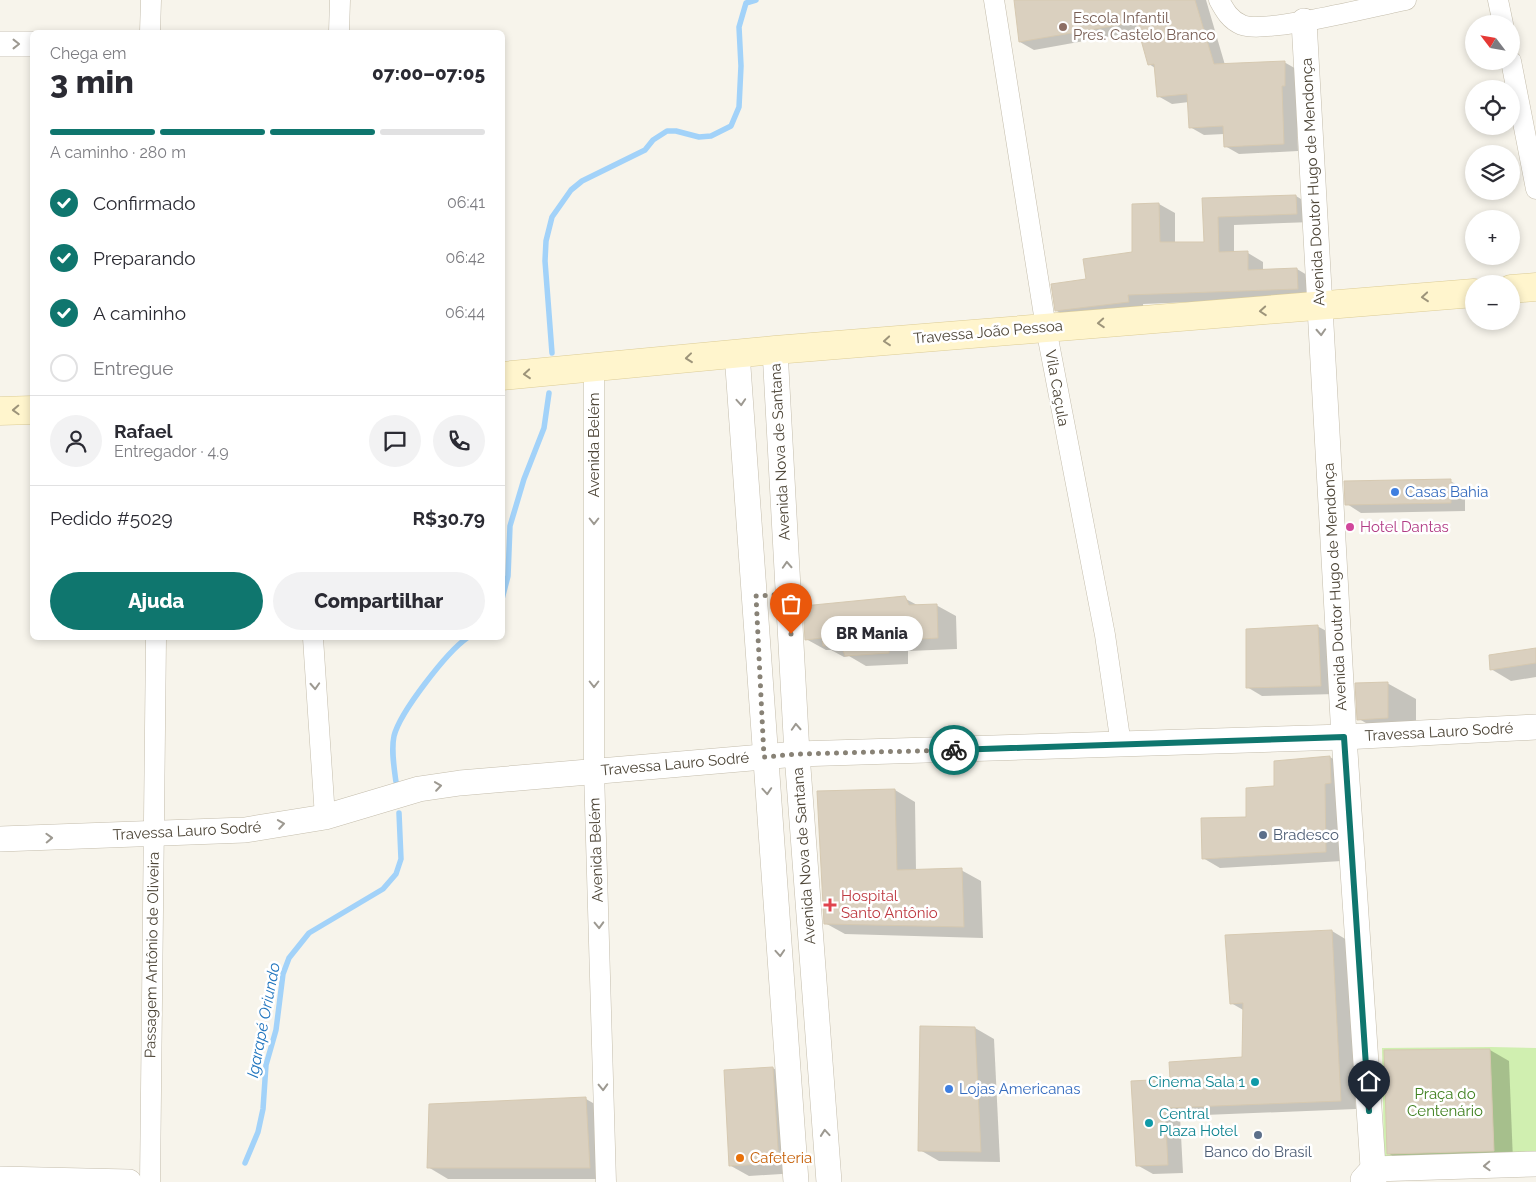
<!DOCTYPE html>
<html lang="pt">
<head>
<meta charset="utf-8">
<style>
	:root { --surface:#fff; --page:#f2f2f3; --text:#2b2b33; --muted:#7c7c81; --line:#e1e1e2; --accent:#0f766e }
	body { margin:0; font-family:Raleway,sans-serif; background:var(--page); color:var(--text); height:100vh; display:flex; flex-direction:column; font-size:19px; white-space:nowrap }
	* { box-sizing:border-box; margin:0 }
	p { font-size:16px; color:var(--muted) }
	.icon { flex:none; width:28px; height:28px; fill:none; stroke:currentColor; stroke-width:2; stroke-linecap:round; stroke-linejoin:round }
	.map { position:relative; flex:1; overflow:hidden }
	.details { position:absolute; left:30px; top:30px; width:475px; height:610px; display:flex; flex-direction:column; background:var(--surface); border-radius:8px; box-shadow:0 2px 8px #0003 }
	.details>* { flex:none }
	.needle { width:32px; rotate:301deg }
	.controls { position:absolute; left:1465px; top:15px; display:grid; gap:10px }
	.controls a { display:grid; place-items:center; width:55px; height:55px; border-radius:50%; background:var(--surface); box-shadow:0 2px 8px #0003; font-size:25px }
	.pin { position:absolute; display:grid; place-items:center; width:42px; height:42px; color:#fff; margin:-51px -21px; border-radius:50% 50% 50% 0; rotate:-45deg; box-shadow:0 0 5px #0007 }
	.pin .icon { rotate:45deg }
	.courier { position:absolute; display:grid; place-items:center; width:50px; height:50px; margin:-25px; border:4px solid #0f766e; border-radius:50%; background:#fff; color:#222; box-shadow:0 1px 6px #0007 }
	.bubble { position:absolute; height:35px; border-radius:18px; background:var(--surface); box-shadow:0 2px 8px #0003; font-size:16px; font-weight:800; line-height:35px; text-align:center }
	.head em { font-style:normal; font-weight:800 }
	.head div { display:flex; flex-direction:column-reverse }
	.head { display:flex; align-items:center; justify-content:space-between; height:85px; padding:0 20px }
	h1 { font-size:32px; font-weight:800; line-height:38px }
	.bar { display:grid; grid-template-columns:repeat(4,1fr); gap:8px 5px; align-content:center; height:60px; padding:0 20px }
	.bar i { height:6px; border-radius:4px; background:var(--line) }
	.bar .current { background:var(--accent) }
	.bar p { grid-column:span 4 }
	.line { display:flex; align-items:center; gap:12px; padding:0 20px; border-top:1px solid var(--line) }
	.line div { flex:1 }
	.round { display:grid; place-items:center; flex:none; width:52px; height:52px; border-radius:26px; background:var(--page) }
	ol { padding:0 20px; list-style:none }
	li { display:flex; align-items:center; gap:15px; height:55px }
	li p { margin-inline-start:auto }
	li .icon { padding:5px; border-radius:50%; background:var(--accent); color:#fff; stroke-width:4 }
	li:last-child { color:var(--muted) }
	li i { width:28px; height:28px; border:2px solid var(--line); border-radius:50% }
	.action { display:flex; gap:10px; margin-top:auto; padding:10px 20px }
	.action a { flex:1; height:58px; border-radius:30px; background:var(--accent); color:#fff; font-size:20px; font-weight:800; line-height:58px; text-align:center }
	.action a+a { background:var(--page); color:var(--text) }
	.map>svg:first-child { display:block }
	.green { fill:#d0efb0 }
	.shadow { fill:#0003 }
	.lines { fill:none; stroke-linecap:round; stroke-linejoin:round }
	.stream { stroke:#a2d2f9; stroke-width:5.5 }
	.building { fill:#dad0bf; stroke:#d6c9b1 }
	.minor-casing { stroke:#c4bdac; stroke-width:21 }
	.tertiary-casing { stroke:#c4bdac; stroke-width:26 }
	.secondary-casing { stroke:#dccc96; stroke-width:29 }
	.minor { stroke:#fff; stroke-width:20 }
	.tertiary { stroke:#fff; stroke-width:25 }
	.secondary { stroke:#fff5cd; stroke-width:28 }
	.oneway { stroke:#9d9991 }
	.oneway2 { stroke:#9d947a }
	.done { stroke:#888276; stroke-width:5; stroke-dasharray:0 9 }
	.route { stroke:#0f766e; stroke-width:6 }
	.education-dot { fill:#8d6e63; stroke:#fff; stroke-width:2 }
	.shop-dot { fill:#3f7fe0; stroke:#fff; stroke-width:2 }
	.hotel-dot { fill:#d1479c; stroke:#fff; stroke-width:2 }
	.service-dot { fill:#5c6f8a; stroke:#fff; stroke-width:2 }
	.health-dot { fill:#e0444e; stroke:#fff; stroke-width:2 }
	.culture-dot { fill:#0f9aa8; stroke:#fff; stroke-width:2 }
	.food-dot { fill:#e8710a; stroke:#fff; stroke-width:2 }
	.labels { text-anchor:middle; stroke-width:5; stroke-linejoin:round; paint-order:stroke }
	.education-label { font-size:15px; fill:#785e54; stroke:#fff; text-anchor:start }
	.street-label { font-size:15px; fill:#4d4537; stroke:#fff }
	.shop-label { font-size:15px; fill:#366cbe; stroke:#fff; text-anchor:start }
	.hotel-label { font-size:15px; fill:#b23c85; stroke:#fff; text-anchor:start }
	.service-label { font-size:15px; fill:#4e5e75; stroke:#fff; text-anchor:start }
	.health-label { font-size:15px; fill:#be3a42; stroke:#fff; text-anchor:start }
	.culture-label { font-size:15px; fill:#0d838f; stroke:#fff; text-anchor:end }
	.park-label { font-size:15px; fill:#418121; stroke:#fff }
	.food-label { font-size:15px; fill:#c56008; stroke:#fff; text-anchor:start }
	.water-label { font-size:16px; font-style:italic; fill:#2075be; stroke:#fff }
</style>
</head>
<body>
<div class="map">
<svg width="1536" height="1182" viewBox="0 0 1536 1182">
	<rect width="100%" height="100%" fill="#f7f4eb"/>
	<polygon class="green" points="1491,1047 1536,1048 1536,1156 1384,1160 1382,1048"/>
	<g class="shadow">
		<polygon points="1015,0 1206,0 1225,65 1284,62 1298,70 1296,93 1298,151 1239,154 1225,146 1224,134 1204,135 1190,127 1189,102 1172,104 1158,96 1155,68 1149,64 1140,31 1034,50 1020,42"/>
		<polygon points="1296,196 1311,205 1312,222 1234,225 1234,253 1248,253 1263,262 1263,270 1297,269 1312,278 1313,297 1143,304 1144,311 1072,320 1057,311 1088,280 1134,253 1133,205 1159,204 1175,213 1175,243 1205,243 1203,200"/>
		<polygon points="1450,481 1465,489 1465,511 1361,513 1347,504"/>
		<polygon points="904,598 919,606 936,605 956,616 957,649 908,651 908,664 866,666 849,656 844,657 831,650 826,650 806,639"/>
		<polygon points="1317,626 1332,634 1335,694 1262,696 1247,687"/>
		<polygon points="1536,649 1536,677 1511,681 1491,669"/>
		<polygon points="1387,683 1416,699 1416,734 1387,735 1359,719"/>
		<polygon points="1330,757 1347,767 1342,861 1220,868 1203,858 1247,818 1275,787"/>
		<polygon points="895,790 915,802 916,871 961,870 981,881 983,938 845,934 825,923"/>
		<polygon points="1332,931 1347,940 1356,1109 1180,1116 1183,1173 1153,1174 1137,1165 1171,1080 1244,1059 1245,1011 1231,1003"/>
		<polygon points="921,1028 975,1028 994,1039 1000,1162 939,1161 920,1150"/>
		<polygon points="1490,1050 1509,1061 1513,1161 1407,1165 1388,1153"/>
		<polygon points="773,1068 791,1079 797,1173 749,1176 731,1166 725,1072"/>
		<polygon points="586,1099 605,1110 609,1179 448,1179 428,1167"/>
	</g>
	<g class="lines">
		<g class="stream">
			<polyline points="552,353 545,261 546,241 552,217 571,190 582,181 645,150 653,140 667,131 676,131 699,137 711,136 731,126 739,107 741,66 739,27 746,3 756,0"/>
			<polyline points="502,599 508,576 510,526 524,479 544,428 549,393"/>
			<path d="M396 782C394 767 391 750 394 736 400 712 447 652 467 638"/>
			<polyline points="245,1163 258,1132 263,1109 266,1065 276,1030 283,974 289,958 309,933 383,889 396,874 401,859 399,813"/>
		</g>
	</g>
	<g class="building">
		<polygon points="1014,0 1195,0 1214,64 1285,61 1285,86 1282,86 1284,144 1224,147 1223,126 1189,128 1187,94 1157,97 1154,64 1148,65 1136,22 1019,42"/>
		<polygon points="1296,195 1297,214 1218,217 1219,252 1248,251 1248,270 1297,268 1298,289 1128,295 1129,302 1055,311 1051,284 1086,279 1083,259 1132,252 1132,204 1159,203 1160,242 1204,242 1202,198"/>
		<polygon points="1451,479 1451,503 1345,505 1344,481"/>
		<polygon points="905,596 909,605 937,604 938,638 889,641 889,653 845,656 841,645 823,646 822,638 805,640 803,606"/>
		<polygon points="1318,625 1321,686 1246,688 1246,629"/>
		<polygon points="1536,648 1536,663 1490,670 1489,655"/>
		<polygon points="1388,682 1388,718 1357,720 1355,683"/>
		<polygon points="1330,756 1331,783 1325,784 1326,852 1202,859 1201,818 1246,817 1246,788 1274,786 1274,761"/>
		<polygon points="895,789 897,870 962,868 964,927 824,924 817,791"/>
		<polygon points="1332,930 1341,1101 1165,1108 1168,1165 1136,1166 1131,1081 1170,1079 1169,1062 1242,1057 1243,1003 1230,1004 1225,935"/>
		<polygon points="920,1026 975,1027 981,1152 918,1151"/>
		<polygon points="1490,1049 1494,1151 1387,1154 1384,1050"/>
		<polygon points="773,1067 779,1163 729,1166 724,1070"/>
		<polygon points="586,1097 590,1168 427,1168 429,1104"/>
	</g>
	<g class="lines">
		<g class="minor-casing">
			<g id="minor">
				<polyline points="994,0 1046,328 1105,635 1121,745"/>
				<path d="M1219 0C1225 11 1230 20 1242 25 1266 34 1375 6 1406 0"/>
				<polyline points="1498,0 1503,24"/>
				<polyline points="150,32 151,0"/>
				<polyline points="339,32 340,0"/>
				<polyline points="1511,61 1536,189"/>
				<polyline points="594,368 594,771 606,1182"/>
				<polyline points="313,638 325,817"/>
				<polyline points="150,1182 156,638"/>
			</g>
		</g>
		<g class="tertiary-casing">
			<g id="tertiary">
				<polyline points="1304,21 1344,737 1374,1182"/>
				<polyline points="0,44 32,44"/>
				<polyline points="775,350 797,754 829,1182"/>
				<polyline points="737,353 796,1182"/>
				<polyline points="0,839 245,830 325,817 419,789 460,783 797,754 1344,737 1536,727"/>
				<polyline points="0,1179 129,1182"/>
				<polyline points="1363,1180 1373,1169 1536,1164"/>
			</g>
		</g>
		<g class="secondary-casing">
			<g id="secondary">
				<polyline points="1511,289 1536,287"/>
				<polyline points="502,376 775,350 1474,293"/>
				<polyline points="0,411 32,410"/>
			</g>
		</g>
		<use href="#minor" class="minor"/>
		<use href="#tertiary" class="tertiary"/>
		<use href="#secondary" class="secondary"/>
	</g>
	<defs><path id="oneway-chevron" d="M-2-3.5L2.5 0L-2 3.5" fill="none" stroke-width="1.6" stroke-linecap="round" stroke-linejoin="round" transform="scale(1.25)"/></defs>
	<g class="oneway">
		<use href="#oneway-chevron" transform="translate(16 44)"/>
		<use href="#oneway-chevron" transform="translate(1321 332) rotate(87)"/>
		<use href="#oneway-chevron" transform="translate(741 402) rotate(86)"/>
		<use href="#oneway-chevron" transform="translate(594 521) rotate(90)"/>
		<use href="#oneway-chevron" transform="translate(787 565) rotate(-93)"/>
		<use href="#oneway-chevron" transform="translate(594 684) rotate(90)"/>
		<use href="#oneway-chevron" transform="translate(315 686) rotate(87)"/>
		<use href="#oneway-chevron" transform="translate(796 727) rotate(-93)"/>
		<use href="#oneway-chevron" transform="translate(438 786) rotate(-8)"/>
		<use href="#oneway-chevron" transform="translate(767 791) rotate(86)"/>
		<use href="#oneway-chevron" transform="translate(281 824) rotate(-9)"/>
		<use href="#oneway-chevron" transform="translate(49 838) rotate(-2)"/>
		<use href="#oneway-chevron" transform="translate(599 925) rotate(88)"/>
		<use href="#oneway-chevron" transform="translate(780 953) rotate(86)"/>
		<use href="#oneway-chevron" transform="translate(603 1087) rotate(88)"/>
		<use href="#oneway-chevron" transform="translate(825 1133) rotate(-95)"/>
		<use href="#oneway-chevron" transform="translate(1487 1166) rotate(178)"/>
	</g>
	<g class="oneway2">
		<use href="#oneway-chevron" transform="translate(1425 297) rotate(175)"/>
		<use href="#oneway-chevron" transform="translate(1263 311) rotate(176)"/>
		<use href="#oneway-chevron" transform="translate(1101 323) rotate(176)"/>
		<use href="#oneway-chevron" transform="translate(887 341) rotate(175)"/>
		<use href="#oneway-chevron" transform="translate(689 358) rotate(174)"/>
		<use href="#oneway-chevron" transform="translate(527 374) rotate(175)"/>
		<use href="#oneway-chevron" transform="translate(16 410) rotate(178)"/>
	</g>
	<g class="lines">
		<polyline class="done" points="791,634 788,594 756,596 764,757 797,754 954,750"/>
		<polyline class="route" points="954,750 1344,737 1369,1111"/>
	</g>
	<circle class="education-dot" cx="1063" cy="27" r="5"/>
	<g class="shop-dot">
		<circle cx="1395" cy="492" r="5"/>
		<circle cx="949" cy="1089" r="5"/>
	</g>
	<circle class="hotel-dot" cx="1350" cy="527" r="5"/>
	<g class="service-dot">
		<circle cx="1263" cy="835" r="5"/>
		<circle cx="1258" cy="1135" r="5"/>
	</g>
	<path class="health-dot" d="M827.5 897.5h5v5h5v5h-5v5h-5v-5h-5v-5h5z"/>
	<g class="culture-dot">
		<circle cx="1255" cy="1082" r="5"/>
		<circle cx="1149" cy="1123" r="5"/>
	</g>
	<circle class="food-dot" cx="740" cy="1158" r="5"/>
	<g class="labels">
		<g class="education-label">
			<text x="1073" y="23">Escola Infantil<tspan x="1073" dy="17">Pres. Castelo Branco</tspan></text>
		</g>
		<g class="street-label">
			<text transform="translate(1313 182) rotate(-93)" y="5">Avenida Doutor Hugo de Mendonça</text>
			<text transform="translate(988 332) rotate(-5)" y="5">Travessa João Pessoa</text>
			<text transform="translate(1057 388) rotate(80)" y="5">Vila Caçula</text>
			<text transform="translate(594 445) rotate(-90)" y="5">Avenida Belém</text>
			<text transform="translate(780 452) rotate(-93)" y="5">Avenida Nova de Santana</text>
			<text transform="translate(1335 587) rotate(-93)" y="5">Avenida Doutor Hugo de Mendonça</text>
			<text transform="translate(1439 732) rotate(-3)" y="5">Travessa Lauro Sodré</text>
			<text transform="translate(675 764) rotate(-5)" y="5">Travessa Lauro Sodré</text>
			<text transform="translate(187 831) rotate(-3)" y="5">Travessa Lauro Sodré</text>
			<text transform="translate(596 850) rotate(-92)" y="5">Avenida Belém</text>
			<text transform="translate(804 856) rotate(-94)" y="5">Avenida Nova de Santana</text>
			<text transform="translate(152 955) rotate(-89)" y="5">Passagem Antônio de Oliveira</text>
		</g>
		<g class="shop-label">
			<text x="1405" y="497">Casas Bahia</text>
			<text x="959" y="1094">Lojas Americanas</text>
		</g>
		<g class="hotel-label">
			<text x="1360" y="532">Hotel Dantas</text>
		</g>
		<g class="service-label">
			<text x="1273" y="840">Bradesco</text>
			<text x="1258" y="1157" text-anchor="middle">Banco do Brasil</text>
		</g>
		<g class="health-label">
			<text x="841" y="901">Hospital<tspan x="841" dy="17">Santo Antônio</tspan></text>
		</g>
		<g class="culture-label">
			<text x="1245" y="1087">Cinema Sala 1</text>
			<text x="1159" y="1119" text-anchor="start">Central<tspan x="1159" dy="17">Plaza Hotel</tspan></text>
		</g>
		<g class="park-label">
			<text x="1445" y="1099">Praça do<tspan x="1445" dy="17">Centenário</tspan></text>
		</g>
		<g class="food-label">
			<text x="750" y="1163">Cafeteria</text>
		</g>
		<g class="water-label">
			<text transform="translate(263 1020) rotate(-79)" y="6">Igarapé Oriundo</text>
		</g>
	</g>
</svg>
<div class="controls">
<a><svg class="needle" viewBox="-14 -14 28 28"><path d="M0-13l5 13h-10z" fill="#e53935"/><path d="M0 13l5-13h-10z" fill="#7c7c81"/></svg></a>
<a><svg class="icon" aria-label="locate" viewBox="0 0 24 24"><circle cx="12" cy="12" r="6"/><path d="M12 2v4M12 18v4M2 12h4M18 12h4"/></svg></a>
<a><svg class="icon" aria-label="layers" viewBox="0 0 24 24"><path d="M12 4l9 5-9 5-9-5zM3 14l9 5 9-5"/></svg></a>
<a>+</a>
<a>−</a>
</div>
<div class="pin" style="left:791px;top:634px;background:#ea580c"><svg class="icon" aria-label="bag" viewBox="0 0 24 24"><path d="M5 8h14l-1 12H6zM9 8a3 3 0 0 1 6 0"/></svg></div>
<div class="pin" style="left:1369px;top:1111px;background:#1f2937"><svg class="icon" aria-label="home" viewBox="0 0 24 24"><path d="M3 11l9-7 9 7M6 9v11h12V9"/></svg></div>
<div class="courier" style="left:954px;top:750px"><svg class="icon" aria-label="bike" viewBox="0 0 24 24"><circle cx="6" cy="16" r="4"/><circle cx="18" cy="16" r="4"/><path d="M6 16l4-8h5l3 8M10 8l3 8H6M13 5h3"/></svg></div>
<div class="bubble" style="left:821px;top:616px;width:102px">BR Mania</div>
<section class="details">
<div class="head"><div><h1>3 min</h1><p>Chega em</p></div><em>07:00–07:05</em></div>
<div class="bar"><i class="current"></i><i class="current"></i><i class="current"></i><i></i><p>A caminho · 280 m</p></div>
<ol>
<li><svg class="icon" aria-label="check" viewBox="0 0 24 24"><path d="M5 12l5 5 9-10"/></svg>Confirmado<p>06:41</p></li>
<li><svg class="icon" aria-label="check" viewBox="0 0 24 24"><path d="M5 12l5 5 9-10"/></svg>Preparando<p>06:42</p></li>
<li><svg class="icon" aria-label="check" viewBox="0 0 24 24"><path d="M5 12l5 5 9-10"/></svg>A caminho<p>06:44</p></li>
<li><i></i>Entregue</li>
</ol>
<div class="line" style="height:90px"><a class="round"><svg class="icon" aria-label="person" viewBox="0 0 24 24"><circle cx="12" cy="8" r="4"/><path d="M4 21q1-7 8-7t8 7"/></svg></a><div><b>Rafael</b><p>Entregador · 4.9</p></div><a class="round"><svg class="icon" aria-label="chat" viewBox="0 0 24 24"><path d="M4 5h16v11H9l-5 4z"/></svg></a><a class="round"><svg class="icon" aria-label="phone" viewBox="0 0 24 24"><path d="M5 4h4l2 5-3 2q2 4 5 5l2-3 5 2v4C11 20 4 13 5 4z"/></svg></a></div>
<div class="line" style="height:65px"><div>Pedido #5029</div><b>R$30.79</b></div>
<div class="action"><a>Ajuda</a><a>Compartilhar</a></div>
</section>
</div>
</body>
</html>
